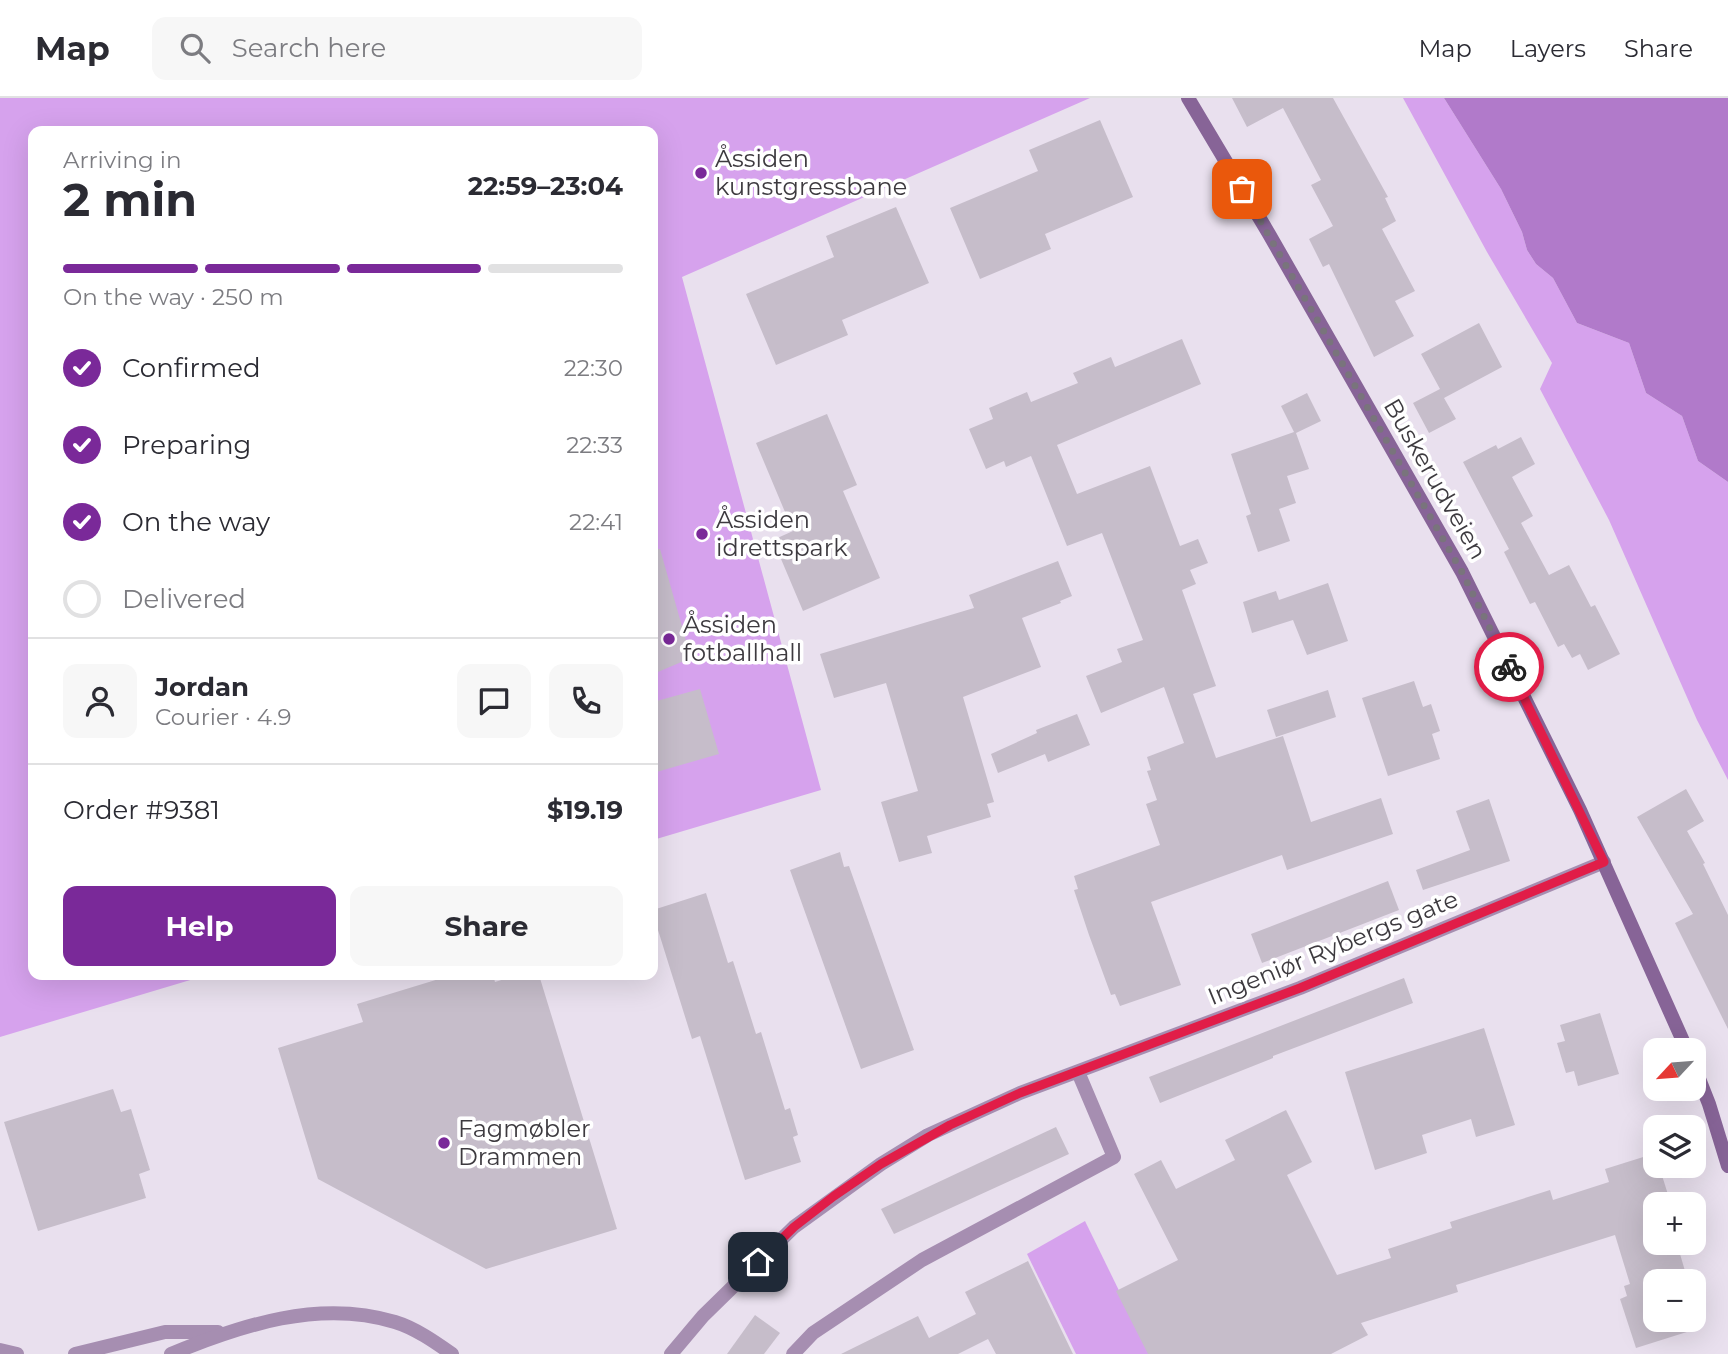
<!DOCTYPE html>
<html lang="en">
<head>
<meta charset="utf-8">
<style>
	:root { --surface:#fff; --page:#f7f7f7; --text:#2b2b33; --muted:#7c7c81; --line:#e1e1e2; --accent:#7a2999 }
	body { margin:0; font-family:Montserrat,sans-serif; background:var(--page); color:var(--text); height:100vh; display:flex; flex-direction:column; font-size:26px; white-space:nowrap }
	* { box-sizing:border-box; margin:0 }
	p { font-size:23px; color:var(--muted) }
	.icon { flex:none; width:38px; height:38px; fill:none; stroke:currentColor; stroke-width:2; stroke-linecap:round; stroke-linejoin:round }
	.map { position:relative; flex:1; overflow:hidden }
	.details { position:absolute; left:28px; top:28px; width:630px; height:854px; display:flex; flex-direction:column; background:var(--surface); border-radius:14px; box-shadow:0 7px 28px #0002 }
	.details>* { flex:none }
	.needle { width:46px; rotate:244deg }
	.tools { position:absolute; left:1643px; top:940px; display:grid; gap:14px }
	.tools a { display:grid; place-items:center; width:63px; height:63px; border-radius:14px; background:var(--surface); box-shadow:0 7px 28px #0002; font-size:35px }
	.pin { position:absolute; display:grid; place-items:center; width:60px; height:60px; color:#fff; margin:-30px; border-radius:14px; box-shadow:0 4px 10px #0006 }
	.courier { position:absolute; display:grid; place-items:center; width:70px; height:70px; margin:-35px; border:5px solid #e11d48; border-radius:50%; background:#fff; color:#222; box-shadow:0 2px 9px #0007 }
	.headline em { font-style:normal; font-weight:700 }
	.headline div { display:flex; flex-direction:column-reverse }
	.headline { display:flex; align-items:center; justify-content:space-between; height:119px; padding:0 35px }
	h1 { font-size:46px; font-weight:700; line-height:52px }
	.bar { display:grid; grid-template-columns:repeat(4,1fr); gap:10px 7px; align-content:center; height:84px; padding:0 35px }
	.bar i { height:9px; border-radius:5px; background:var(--line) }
	.bar .selected { background:var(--accent) }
	.bar p { grid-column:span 4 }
	.line { display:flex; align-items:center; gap:18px; padding:0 35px; border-top:2px solid var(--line) }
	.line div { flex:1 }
	.round { display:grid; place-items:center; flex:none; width:74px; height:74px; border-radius:14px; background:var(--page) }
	ol { padding:0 35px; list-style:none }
	li { display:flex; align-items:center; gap:21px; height:77px }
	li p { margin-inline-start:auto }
	li .icon { padding:7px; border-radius:50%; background:var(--accent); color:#fff; stroke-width:4 }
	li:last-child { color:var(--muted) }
	li i { width:38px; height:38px; border:4px solid var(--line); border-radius:50% }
	.action { display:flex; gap:14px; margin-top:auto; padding:14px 35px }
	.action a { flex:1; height:80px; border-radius:14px; background:var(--accent); color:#fff; font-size:28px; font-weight:700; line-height:80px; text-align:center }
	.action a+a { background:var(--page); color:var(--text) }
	header { display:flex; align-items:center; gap:42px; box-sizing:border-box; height:98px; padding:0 35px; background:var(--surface); border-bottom:2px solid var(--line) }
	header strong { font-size:33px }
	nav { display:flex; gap:38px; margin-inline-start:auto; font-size:24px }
	.search { width:490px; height:63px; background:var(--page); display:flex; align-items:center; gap:18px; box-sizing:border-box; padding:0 24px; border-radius:14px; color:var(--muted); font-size:26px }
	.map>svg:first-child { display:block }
	.green { fill:#d6a2ed }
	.water { fill:#b17aca }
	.building { fill:#c6bdca }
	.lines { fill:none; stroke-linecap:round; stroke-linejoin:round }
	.street { stroke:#a68eb1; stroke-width:14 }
	.secondary { stroke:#876497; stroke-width:14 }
	.done { stroke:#79747c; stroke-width:7; stroke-dasharray:0 12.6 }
	.route { stroke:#e11d48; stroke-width:9 }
	.poi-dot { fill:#7a2999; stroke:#fff; stroke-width:2.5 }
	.labels { text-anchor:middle; stroke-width:7; stroke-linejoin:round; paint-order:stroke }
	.poi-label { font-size:24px; fill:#3d3a3f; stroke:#fff; text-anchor:start }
	.street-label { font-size:24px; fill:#3d3a3f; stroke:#fff }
</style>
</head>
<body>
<header>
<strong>Map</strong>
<div class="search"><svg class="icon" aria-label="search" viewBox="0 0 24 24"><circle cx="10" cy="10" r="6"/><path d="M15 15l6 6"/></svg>Search here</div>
<nav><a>Map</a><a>Layers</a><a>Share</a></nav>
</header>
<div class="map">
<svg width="1728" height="1256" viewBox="0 0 1728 1256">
	<rect width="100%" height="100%" fill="#e9e0ee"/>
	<g class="green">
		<polygon points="0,0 1090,0 682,179 821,692 653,742 653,33 33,33 33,877 207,877 0,939"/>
		<polygon points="1403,0 1444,0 1501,91 1522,134 1527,152 1536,166 1553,180 1577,225 1629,245 1646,295 1682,318 1698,363 1728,384 1728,682 1697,622 1609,422 1540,291 1552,265 1487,154"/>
		<polygon points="1085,1123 1150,1256 1076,1256 1027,1156"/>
	</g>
	<polygon class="water" points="1444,0 1728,0 1728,384 1698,363 1682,318 1646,295 1629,245 1577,225 1553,180 1536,166 1527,152 1522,134 1501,91"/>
	<g class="building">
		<polygon points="1232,0 1333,0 1388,99 1385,100 1396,123 1382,131 1415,193 1395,203 1414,238 1374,259 1329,166 1323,169 1309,141 1333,128 1311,87 1321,82 1283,10 1247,29"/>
		<polygon points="1100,22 1133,99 1045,136 1051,151 980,181 950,110 1038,73 1029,52"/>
		<polygon points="896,109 929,185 842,222 848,237 776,267 746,196 834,159 826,138"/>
		<polygon points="1479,225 1502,269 1444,300 1456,321 1429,335 1413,305 1440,291 1421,256"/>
		<polygon points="1182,241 1201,286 1057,347 1077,396 1150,368 1180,448 1198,441 1208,465 1190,472 1196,486 1182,492 1216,588 1193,596 1216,660 1283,638 1311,724 1381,700 1393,736 1287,772 1282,757 1151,804 1181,887 1120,908 1115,896 1111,897 1089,837 1074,792 1078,791 1074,778 1160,747 1146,706 1157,702 1147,673 1151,672 1147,659 1184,645 1164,589 1101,615 1086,578 1122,564 1117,551 1143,542 1102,435 1067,448 1031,358 1006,369 1004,363 986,371 969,331 993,321 989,310 1027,294 1031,304 1078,285 1073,275 1111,259 1115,269"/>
		<polygon points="1307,295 1321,323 1296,335 1309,371 1287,378 1296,405 1279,411 1290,443 1258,454 1246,418 1251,416 1231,356 1294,334 1281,308"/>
		<polygon points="827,316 857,387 843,393 880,480 803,513 773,442 793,433 756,345"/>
		<polygon points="1521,339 1535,366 1512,379 1533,418 1521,425 1549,477 1569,467 1591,509 1595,507 1620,556 1588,572 1580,556 1572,560 1564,546 1558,549 1535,504 1530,506 1504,454 1509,451 1463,364 1496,347 1498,351"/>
		<polygon points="660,451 691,560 653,576 653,452"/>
		<polygon points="1058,463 1072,498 1060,503 1061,505 1022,520 1041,569 963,599 994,704 987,706 991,719 927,738 932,755 899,764 881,704 918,693 886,585 834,600 820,556 974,510 969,497"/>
		<polygon points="1328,485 1348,543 1307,557 1293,522 1252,535 1243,504 1276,493 1279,502"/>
		<polygon points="1414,583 1423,609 1431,606 1440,633 1432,636 1440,661 1388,678 1362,600"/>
		<polygon points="700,591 719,656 653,675 653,604"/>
		<polygon points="1328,592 1336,619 1276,639 1267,612"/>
		<polygon points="1077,616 1090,647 1048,664 1045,656 998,675 991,656 1037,635 1036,632"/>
		<polygon points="1686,691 1704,723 1687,733 1705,765 1703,766 1728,817 1728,931 1675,825 1693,816 1637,719"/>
		<polygon points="1489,701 1510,763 1423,792 1416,772 1470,752 1456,713"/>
		<polygon points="840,754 844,769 849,768 914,952 861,971 790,772"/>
		<polygon points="1388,783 1399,812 1262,865 1251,836"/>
		<polygon points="706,795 728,865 733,863 756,936 761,934 785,1012 790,1010 798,1037 793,1039 801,1064 745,1082 700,938 692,941 653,816 653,812"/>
		<polygon points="452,877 493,877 495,884 517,877 539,877 617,1131 486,1171 318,1081 278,950 363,924 357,906"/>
		<polygon points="1404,880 1413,905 1273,958 1273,960 1160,1005 1149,979"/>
		<polygon points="1600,915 1619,976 1578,988 1574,973 1566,975 1557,945 1565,943 1560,927"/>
		<polygon points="1484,930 1515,1027 1476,1039 1471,1021 1422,1037 1427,1055 1375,1072 1345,974"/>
		<polygon points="113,991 121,1014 131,1011 150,1072 139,1076 146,1100 38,1133 4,1024"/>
		<polygon points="1286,1012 1312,1064 1287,1077 1337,1177 1391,1160 1388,1151 1452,1130 1450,1124 1550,1092 1553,1102 1609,1084 1605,1071 1656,1055 1656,1068 1659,1068 1671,1106 1656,1106 1656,1144 1683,1144 1686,1154 1680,1156 1688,1183 1656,1183 1656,1222 1694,1222 1694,1204 1699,1222 1688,1225 1690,1233 1636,1250 1620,1201 1627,1198 1624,1188 1630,1186 1615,1137 1456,1187 1458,1194 1361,1225 1368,1237 1331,1256 1148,1256 1116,1193 1178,1162 1134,1076 1161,1062 1176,1091 1235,1062 1225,1042"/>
		<polygon points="1056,1029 1069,1056 894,1136 881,1111"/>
		<polygon points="1028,1163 1073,1256 996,1256 988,1241 958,1256 841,1256 918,1218 929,1240 976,1216 965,1194"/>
		<polygon points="755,1217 780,1235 764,1256 727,1256"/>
	</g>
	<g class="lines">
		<g class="street">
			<polyline points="0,1252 17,1256"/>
			<polyline points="75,1256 165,1234 218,1234"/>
			<path d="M171 1256C242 1227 319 1201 395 1224 415 1230 435 1244 452 1256"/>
			<polyline points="671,1256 703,1218 794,1129 881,1066 928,1037 1020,995 1300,890 1604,764"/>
			<polyline points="793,1256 813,1235 922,1162 1114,1059 1078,974"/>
		</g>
		<g class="secondary">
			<polyline points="1188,0 1269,136 1462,474 1580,712 1687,952"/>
			<polyline points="1694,968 1709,1006 1728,1068"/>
		</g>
	</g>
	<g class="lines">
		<polyline class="done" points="1242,91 1462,474 1509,569"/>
		<polyline class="route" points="758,1164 794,1129 834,1098 881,1066 950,1027 1020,995 1300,890 1604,764 1509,569"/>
	</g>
	<g class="poi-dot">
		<circle cx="701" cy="75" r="7"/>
		<circle cx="702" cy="436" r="7"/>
		<circle cx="669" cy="541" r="7"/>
		<circle cx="444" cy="1045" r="7"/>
	</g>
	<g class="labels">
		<g class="poi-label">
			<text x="715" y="69">Åssiden<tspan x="715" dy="28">kunstgressbane</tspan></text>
			<text x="716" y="430">Åssiden<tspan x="716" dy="28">idrettspark</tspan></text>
			<text x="683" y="535">Åssiden<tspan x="683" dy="28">fotballhall</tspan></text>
			<text x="458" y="1039">Fagmøbler<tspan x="458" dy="28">Drammen</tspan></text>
		</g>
		<g class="street-label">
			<text transform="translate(1435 381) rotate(60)" y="8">Buskerudveien</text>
			<text transform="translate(1333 850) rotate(-22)" y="8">Ingeniør Rybergs gate</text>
		</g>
	</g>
</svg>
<div class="tools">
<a><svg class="needle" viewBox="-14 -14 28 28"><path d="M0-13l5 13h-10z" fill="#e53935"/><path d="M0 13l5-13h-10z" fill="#7c7c81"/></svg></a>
<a><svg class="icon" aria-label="layers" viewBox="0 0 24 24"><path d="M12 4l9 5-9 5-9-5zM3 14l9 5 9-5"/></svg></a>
<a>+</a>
<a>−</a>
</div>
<div class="pin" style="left:1242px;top:91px;background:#ea580c"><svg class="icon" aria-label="bag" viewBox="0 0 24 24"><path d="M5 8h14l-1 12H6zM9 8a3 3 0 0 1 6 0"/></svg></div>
<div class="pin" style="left:758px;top:1164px;background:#1f2937"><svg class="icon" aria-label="home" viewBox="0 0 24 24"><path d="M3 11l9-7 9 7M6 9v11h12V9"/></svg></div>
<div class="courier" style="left:1509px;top:569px"><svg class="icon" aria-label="bike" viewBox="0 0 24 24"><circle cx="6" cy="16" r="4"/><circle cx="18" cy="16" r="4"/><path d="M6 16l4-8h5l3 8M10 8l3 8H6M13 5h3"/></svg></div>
<section class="details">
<div class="headline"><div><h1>2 min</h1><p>Arriving in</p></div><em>22:59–23:04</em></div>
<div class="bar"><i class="selected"></i><i class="selected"></i><i class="selected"></i><i></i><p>On the way · 250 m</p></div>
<ol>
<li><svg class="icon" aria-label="check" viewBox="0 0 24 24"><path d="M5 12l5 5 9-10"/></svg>Confirmed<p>22:30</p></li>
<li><svg class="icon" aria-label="check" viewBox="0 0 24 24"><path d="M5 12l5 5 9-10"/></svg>Preparing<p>22:33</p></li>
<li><svg class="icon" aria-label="check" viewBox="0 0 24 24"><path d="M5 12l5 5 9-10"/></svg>On the way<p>22:41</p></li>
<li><i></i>Delivered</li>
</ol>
<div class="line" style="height:126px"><a class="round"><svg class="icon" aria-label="person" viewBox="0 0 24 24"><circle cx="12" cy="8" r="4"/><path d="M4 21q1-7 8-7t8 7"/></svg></a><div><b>Jordan</b><p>Courier · 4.9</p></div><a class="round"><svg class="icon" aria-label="chat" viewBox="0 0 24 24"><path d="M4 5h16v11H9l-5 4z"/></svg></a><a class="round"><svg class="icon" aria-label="phone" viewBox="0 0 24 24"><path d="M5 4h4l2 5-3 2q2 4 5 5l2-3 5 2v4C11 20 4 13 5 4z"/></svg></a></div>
<div class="line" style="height:91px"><div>Order #9381</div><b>$19.19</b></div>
<div class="action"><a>Help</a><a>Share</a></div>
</section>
</div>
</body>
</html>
